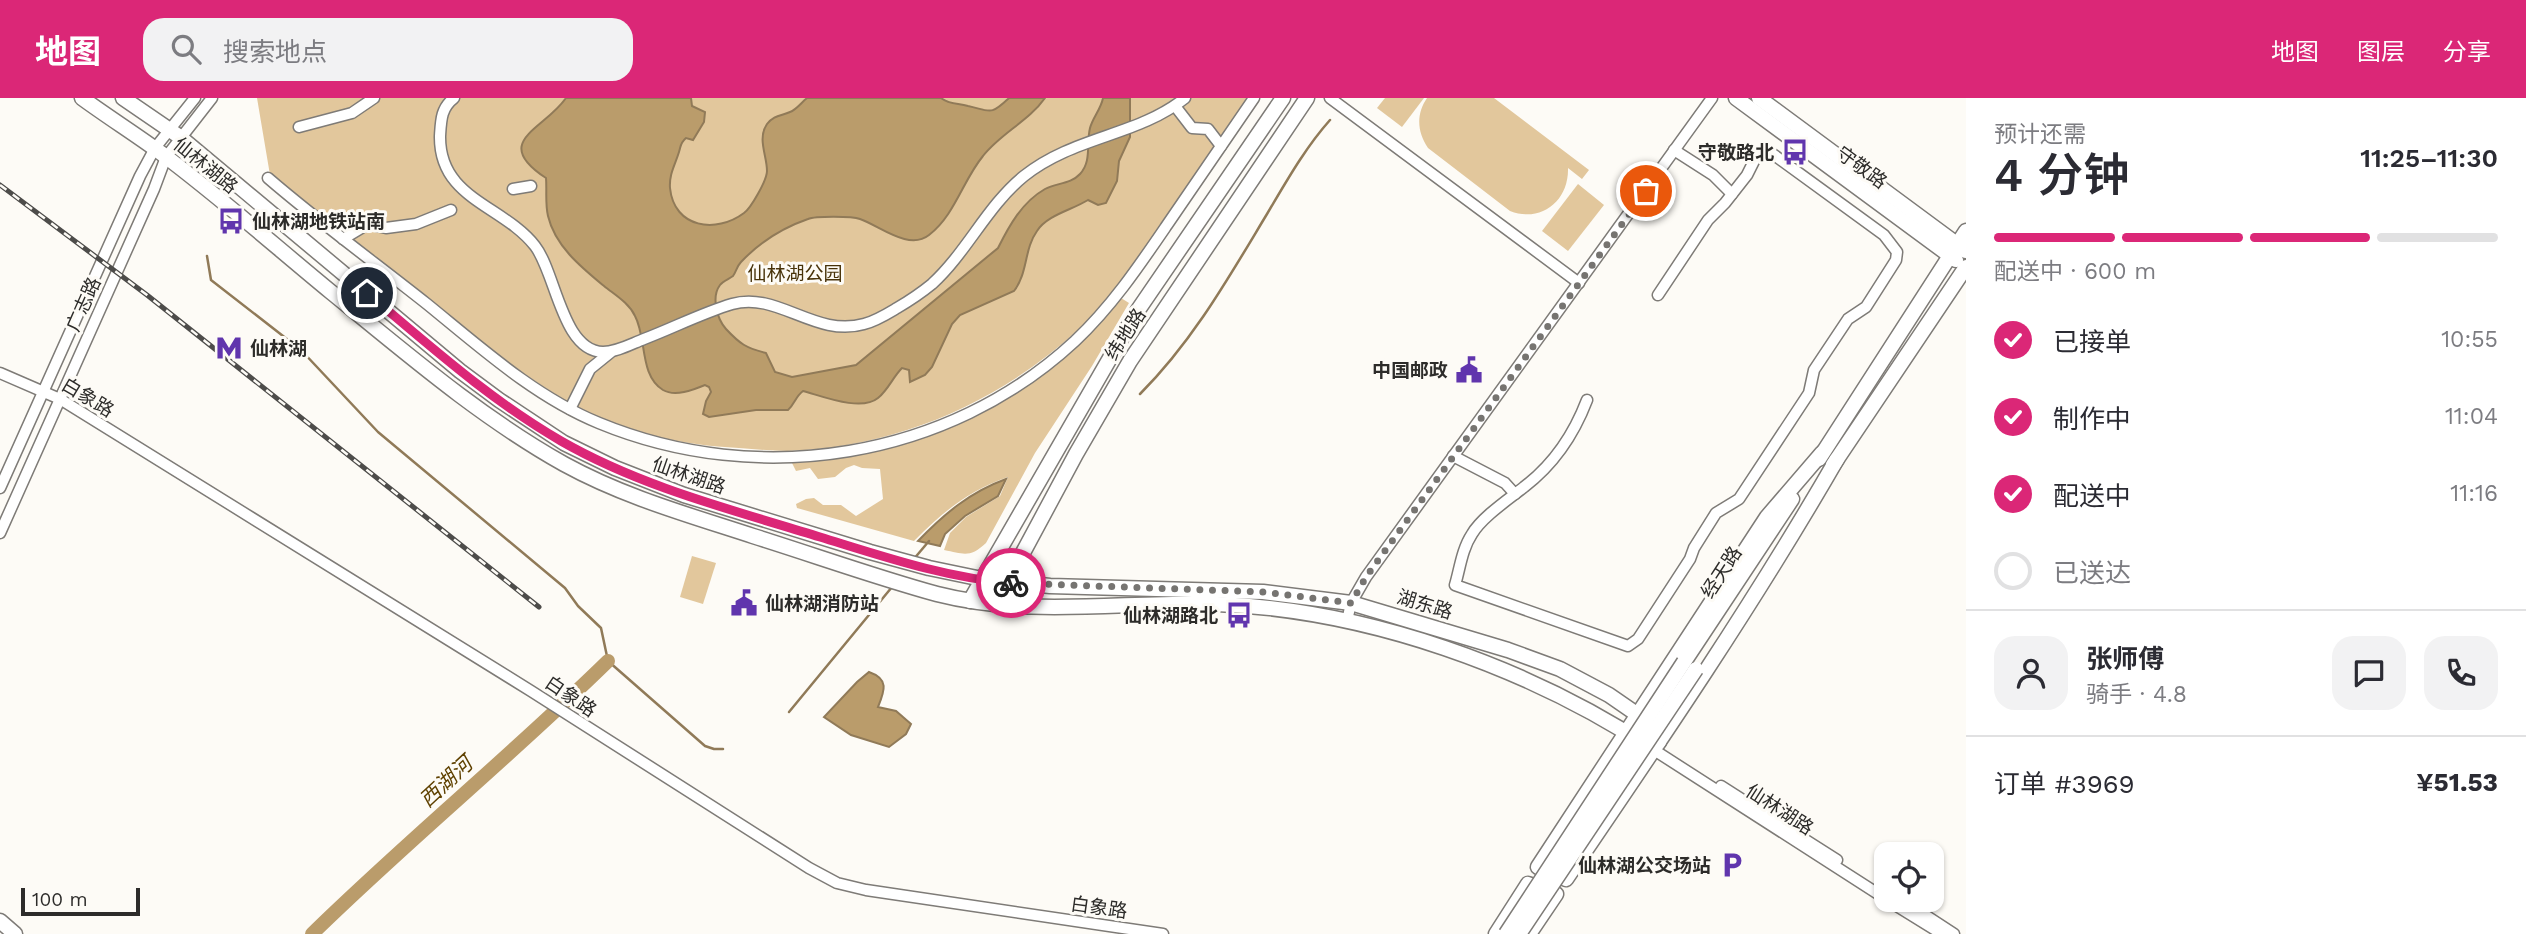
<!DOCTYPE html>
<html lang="zh">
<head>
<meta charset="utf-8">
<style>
	:root { --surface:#fff; --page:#f2f2f3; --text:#2b2b33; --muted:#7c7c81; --line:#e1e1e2; --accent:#db2777 }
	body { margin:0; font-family:"Work Sans","Noto Sans SC",sans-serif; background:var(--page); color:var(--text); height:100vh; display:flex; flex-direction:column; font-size:26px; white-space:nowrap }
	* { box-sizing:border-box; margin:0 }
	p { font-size:23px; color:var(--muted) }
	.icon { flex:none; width:38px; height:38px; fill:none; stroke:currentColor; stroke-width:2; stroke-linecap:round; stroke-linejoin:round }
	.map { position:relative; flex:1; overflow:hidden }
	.details { display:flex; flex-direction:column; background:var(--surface); width:560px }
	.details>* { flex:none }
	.fabs { position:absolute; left:1874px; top:744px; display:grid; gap:14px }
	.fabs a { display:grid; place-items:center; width:70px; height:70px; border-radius:14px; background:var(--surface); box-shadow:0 2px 5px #0004; font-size:35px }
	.scale { position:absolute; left:21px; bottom:18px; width:119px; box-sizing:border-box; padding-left:7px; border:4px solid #2d2c2a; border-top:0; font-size:19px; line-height:24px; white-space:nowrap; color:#2d2c2a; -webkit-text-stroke:5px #fdfbf6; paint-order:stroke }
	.pin { position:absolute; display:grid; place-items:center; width:60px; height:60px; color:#fff; margin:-30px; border:4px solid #fff; border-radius:50%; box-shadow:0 2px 7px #0007 }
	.courier { position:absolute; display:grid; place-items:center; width:70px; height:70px; margin:-35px; border:5px solid #db2777; border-radius:50%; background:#fff; color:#222; box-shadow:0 2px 9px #0007 }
	.head em { font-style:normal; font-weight:600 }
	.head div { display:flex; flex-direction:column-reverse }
	.head { display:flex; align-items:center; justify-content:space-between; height:119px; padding:0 28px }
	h1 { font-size:46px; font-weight:600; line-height:52px }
	.bar { display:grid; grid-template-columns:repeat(4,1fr); gap:10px 7px; align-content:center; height:84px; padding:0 28px }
	.bar i { height:9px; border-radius:5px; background:var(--line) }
	.bar .on { background:var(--accent) }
	.bar p { grid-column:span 4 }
	.line { display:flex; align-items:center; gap:18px; padding:0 28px; border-top:2px solid var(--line) }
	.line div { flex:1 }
	.round { display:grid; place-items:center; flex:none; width:74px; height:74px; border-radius:21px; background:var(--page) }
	ol { padding:0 28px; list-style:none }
	li { display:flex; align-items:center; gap:21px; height:77px }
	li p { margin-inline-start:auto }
	li .icon { padding:7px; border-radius:50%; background:var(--accent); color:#fff; stroke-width:4 }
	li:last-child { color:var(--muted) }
	li i { width:38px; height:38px; border:4px solid var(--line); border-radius:50% }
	header { display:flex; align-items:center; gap:42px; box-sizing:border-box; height:98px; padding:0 35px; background:var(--accent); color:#fff }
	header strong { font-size:33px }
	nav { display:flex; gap:38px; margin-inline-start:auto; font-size:24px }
	.search { width:490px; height:63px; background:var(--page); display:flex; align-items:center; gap:18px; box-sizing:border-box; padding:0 24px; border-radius:21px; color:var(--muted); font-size:26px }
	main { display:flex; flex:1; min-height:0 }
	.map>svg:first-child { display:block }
	.green { fill:#e2c79c }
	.water { fill:#ba9c6b; stroke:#907a58; stroke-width:2 }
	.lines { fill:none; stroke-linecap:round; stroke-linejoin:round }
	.stream { stroke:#907a58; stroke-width:2.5 }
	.river { stroke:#ba9c6b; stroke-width:14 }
	.minor-casing { stroke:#7e7b77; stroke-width:13 }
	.major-casing { stroke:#7e7b77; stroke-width:17 }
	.minor { stroke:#fff; stroke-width:10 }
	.major { stroke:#fff; stroke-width:14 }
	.rail-casing { stroke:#4d4c4a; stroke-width:5 }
	.rail { stroke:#fdfbf6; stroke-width:2.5; stroke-dasharray:8; stroke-linecap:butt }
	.major-bridge-casing { stroke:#7e7b77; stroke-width:17; stroke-linecap:butt }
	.major-bridge { stroke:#fff; stroke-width:14 }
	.done { stroke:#767471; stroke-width:7; stroke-dasharray:0 12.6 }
	.route { stroke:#db2777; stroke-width:9 }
	.labels { text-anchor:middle; stroke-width:6; stroke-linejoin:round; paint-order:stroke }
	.poi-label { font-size:19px; font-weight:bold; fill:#2d2c2a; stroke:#fdfbf6; text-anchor:end }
	.street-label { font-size:19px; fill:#2d2c2a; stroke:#fdfbf6 }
	.park-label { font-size:19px; fill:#48330a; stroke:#fdfbf6 }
	.water-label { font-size:21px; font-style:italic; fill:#5f4100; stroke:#fdfbf6 }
</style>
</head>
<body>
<header>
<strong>地图</strong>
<div class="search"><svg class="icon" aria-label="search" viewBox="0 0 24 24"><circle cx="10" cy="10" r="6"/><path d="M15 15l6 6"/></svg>搜索地点</div>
<nav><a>地图</a><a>图层</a><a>分享</a></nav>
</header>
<main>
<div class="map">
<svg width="1966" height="836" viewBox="0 0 1966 836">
	<rect width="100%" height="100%" fill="#fdfbf6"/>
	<g class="green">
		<path d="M257 0H1247C1217 44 1187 87 1158 131 1134 165 1110 203 1079 231 1000 304 896 350 787 353 771 353 755 351 739 350 682 347 626 336 575 308 522 278 475 239 427 201 375 160 322 118 270 77Z"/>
		<polygon points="1385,0 1424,0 1402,29 1377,10"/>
		<path d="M1427 0H1494L1589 72 1582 81 1568 70C1569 103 1541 125 1510 113L1428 50C1417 34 1416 16 1427 0Z"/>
		<polygon points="1578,86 1604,107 1568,153 1542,133"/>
		<path d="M1121 200 1129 205 1092 268 1035 355 986 445C970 460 964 456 944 452L950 435 966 419 1000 398 1008 379C968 393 944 413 914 443L797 410 796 406 806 401 814 400 823 407H841L856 418 883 401 880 371 862 370 854 367 846 370 835 379 818 381 810 370 796 373 792 365C899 358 1005 319 1082 243 1096 229 1108 214 1121 200Z"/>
		<polygon points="692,458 716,465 703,506 680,499"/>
	</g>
	<g class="water">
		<path d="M566 0H691L692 8 705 14 704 24 693 42 686 40C680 45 681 48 679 54 675 67 669 76 670 90 674 130 716 136 744 115 751 110 767 82 767 73 767 57 757 41 767 26 774 17 781 18 790 14 796 12 802 4 807 0H941C950 7 958 5 968 8 991 13 990 18 1009 0H1045C1029 23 1001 35 983 58 963 82 955 117 929 137 909 153 880 128 860 121 852 118 815 118 808 121 782 130 759 145 741 164 737 168 736 174 733 178 729 181 723 183 720 187 711 199 717 221 726 231 740 246 746 250 766 255L775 274 792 279 856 267 998 150C1009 128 1022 104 1045 91 1056 85 1071 86 1080 76 1092 63 1086 46 1090 30 1093 19 1101 11 1103 0H1130V39L1119 63 1117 83 1106 105 1098 107 1088 102C1072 112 1047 117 1037 133 1024 151 1028 175 1014 193L960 217 952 226 932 269 925 277 910 284 909 272 902 270C893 279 888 292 878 300 861 314 822 298 803 293 795 299 795 306 788 312H756L709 319 703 316 706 303 711 294 709 289 705 287C693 292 675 299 663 292 639 277 647 240 635 218 629 205 615 197 604 188 581 169 555 148 548 118 545 106 547 92 546 80 490 43 544 32 566 0Z"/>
		<path d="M1006 381 998 398 965 418 945 436 940 448 918 443C944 416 970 394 1006 381Z"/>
		<path d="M869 574C889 581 885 592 878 609L896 613 911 626 906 636 889 649 851 637 824 619 857 584Z"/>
	</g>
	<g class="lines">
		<g class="stream">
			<polyline points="207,158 211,182 301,252 378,334 565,490 578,508 601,530 608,563 705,648 714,651 723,651"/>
			<path d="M1140 296C1193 243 1229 179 1267 116 1286 84 1305 50 1330 22"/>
			<polyline points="913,462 929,443"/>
			<polyline points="789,614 892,489"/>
		</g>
		<path class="river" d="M312 836C408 742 512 657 608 563"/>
		<g class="minor-casing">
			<g id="minor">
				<path d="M454 0C441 10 441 22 440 38 439 101 503 107 535 148 556 175 562 253 603 254 617 254 631 246 644 241 673 230 702 215 732 206 778 193 815 240 864 226 876 223 887 216 897 210 909 203 921 195 932 186 967 154 987 108 1024 78 1074 38 1138 38 1185 0"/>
				<polyline points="1330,0 1579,185"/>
				<polyline points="1175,8 1192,30 1208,31 1221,48"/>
				<polyline points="299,29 352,15 374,0"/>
				<polyline points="1674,52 1713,77 1732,96"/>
				<path d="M268 80C319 124 374 164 427 206 480 249 535 299 599 325 759 391 948 361 1075 243 1112 208 1139 168 1167 127 1196 85 1225 43 1254 0"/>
				<polyline points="513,91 531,88"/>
				<polyline points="343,141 363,129 372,127 386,130 416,126 451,112"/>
				<polyline points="0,275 60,301 531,593 809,770 837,785 866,792 1163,836"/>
				<path d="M1587 302C1574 336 1553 367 1524 389 1509 401 1482 419 1472 436 1462 451 1460 470 1455 487L1628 548 1638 541 1690 461 1694 450 1716 415 1739 401 1809 295 1814 272 1848 221 1866 209 1896 162 1897 154 1884 137 1770 54 1764 52 1758 55 1747 77 1725 105 1708 122 1658 197"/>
				<polyline points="570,311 590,271 611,254"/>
				<polyline points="1453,358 1505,385 1515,396"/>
				<polyline points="0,390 140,78 155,50 195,0"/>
				<polyline points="0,435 154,91 166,59 212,0"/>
				<polyline points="1347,523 1351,505 1366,479 1712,0"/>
				<polyline points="1654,652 1886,801"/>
				<polyline points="1721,688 1837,762"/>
				<polyline points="1887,802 1942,836"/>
				<polyline points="1902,802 1954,836"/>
			</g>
		</g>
		<g class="major-casing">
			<g id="major">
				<path d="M82 0C108 19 135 36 161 55 220 99 275 148 331 194 406 255 480 319 564 366 624 399 689 417 753 438 814 457 875 479 937 496 1031 520 1123 503 1217 506 1368 512 1528 569 1654 652"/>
				<polyline points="123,0 180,39 460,273 499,302 564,345 615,370 684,397 870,454 929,470 982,481 1050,488 1263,494 1351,505 1508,552 1560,571 1609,597 1638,617 1659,644"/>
				<polyline points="1736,0 1956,162"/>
				<polyline points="1759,0 1966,153"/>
				<path d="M1822 355 1767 419 1538 769 1566 781C1660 643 1754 505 1837 361"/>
				<polyline points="1819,361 1966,133"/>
				<polyline points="1833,367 1966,169"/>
				<polyline points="1003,492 1076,356 1130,263 1307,0"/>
				<polyline points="970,503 1136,215 1283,0"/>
				<polyline points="1684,564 1792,401"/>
				<polyline points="0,823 15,836"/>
				<polyline points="1496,836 1528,786 1556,796 1529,836"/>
			</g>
		</g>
		<use href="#minor" class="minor"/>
		<use href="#major" class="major"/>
		<g class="rail-casing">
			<polyline id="rail" points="0,87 147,197 539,509"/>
		</g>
		<use href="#rail" class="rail"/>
		<g class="major-bridge-casing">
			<g id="major-bridge">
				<polyline points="1506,836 1684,564"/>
				<polyline points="1519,836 1696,571"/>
			</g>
		</g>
		<use href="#major-bridge" class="major-bridge"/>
	</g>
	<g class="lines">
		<polyline class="done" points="1011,485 1264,494 1351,505 1366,479 1646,93"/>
		<path class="route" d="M367 195C429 247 490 302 561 343 641 389 733 412 820 439 882 458 946 480 1011 485"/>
	</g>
	<defs>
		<g id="bus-bare" transform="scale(2.1)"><path d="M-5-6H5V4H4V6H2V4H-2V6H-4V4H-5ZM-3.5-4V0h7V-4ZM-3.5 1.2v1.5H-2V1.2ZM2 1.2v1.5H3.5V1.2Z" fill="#6035ad" stroke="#fdfbf6" stroke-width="2.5" paint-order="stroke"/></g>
		<g id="metro-bare" transform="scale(2.1)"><path d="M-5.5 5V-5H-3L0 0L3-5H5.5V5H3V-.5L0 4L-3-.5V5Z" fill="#6035ad" stroke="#fdfbf6" stroke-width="2.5" paint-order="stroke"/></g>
		<g id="civic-bare" transform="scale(2.1)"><path d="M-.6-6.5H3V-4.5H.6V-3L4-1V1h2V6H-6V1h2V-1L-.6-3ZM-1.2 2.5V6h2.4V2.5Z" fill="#6035ad" stroke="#fdfbf6" stroke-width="2.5" paint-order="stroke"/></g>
		<g id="parking-bare" transform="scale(2.1)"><path d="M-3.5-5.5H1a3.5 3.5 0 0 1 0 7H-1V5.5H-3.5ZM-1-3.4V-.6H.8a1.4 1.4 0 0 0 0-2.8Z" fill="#6035ad" stroke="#fdfbf6" stroke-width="2.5" paint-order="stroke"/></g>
	</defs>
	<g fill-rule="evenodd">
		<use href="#bus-bare" x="1795" y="54"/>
		<use href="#bus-bare" x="231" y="123"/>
		<use href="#metro-bare" x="229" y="250"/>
		<use href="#civic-bare" x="1469" y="272"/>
		<use href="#civic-bare" x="744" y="505"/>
		<use href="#bus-bare" x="1239" y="517"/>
		<use href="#parking-bare" x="1732" y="767"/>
	</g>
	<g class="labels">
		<g class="poi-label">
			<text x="1774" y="61">守敬路北</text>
			<text x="252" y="130" text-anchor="start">仙林湖地铁站南</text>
			<text x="250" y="257" text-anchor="start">仙林湖</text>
			<text x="1448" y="279">中国邮政</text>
			<text x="765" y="512" text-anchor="start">仙林湖消防站</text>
			<text x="1218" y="524">仙林湖路北</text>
			<text x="1711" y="774">仙林湖公交场站</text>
		</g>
		<g class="street-label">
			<text transform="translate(206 67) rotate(39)" y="7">仙林湖路</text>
			<text transform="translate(1862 69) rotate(36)" y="7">守敬路</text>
			<text transform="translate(83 206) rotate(-66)" y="7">广志路</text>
			<text transform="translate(1125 236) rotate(-57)" y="7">纬地路</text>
			<text transform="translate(88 299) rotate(31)" y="7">白象路</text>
			<text transform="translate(689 377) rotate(19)" y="7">仙林湖路</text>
			<text transform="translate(1721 474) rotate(-57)" y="7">经天路</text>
			<text transform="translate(1425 506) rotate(17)" y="7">湖东路</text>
			<text transform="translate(571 598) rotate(34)" y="7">白象路</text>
			<text transform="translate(1780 711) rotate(33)" y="7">仙林湖路</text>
			<text transform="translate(1099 809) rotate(8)" y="7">白象路</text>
		</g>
		<g class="park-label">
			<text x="795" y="182">仙林湖公园</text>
		</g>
		<g class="water-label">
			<text transform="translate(446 684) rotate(-43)" y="7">西湖河</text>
		</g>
	</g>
</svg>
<div class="fabs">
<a><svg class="icon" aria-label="locate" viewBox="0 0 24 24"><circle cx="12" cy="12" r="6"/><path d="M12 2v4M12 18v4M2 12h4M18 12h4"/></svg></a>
</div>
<div class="scale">100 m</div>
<div class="pin" style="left:1646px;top:93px;background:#ea580c"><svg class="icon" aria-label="bag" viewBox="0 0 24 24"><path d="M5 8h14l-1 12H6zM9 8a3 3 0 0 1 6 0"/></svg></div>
<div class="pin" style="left:367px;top:195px;background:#1f2937"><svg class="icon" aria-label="home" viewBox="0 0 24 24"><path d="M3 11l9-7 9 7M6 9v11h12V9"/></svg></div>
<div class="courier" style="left:1011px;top:485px"><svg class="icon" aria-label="bike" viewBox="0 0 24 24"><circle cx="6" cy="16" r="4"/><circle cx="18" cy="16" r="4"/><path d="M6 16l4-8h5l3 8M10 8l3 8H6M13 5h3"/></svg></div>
</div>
<section class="details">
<div class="head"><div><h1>4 分钟</h1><p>预计还需</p></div><em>11:25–11:30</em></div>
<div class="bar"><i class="on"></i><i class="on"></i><i class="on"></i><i></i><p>配送中 · 600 m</p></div>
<ol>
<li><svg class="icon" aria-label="check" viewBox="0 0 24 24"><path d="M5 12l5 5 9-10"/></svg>已接单<p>10:55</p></li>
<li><svg class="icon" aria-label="check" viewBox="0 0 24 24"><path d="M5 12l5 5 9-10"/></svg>制作中<p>11:04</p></li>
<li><svg class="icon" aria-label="check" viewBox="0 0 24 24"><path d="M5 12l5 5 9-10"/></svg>配送中<p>11:16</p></li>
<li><i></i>已送达</li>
</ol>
<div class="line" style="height:126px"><a class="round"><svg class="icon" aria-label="person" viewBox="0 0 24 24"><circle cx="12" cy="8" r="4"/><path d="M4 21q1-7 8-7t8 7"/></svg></a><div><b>张师傅</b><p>骑手 · 4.8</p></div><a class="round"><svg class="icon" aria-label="chat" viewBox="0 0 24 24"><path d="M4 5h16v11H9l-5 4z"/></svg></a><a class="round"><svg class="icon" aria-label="phone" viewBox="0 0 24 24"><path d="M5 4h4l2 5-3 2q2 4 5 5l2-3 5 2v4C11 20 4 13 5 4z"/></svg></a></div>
<div class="line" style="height:91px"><div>订单 #3969</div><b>¥51.53</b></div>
</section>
</main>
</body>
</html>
